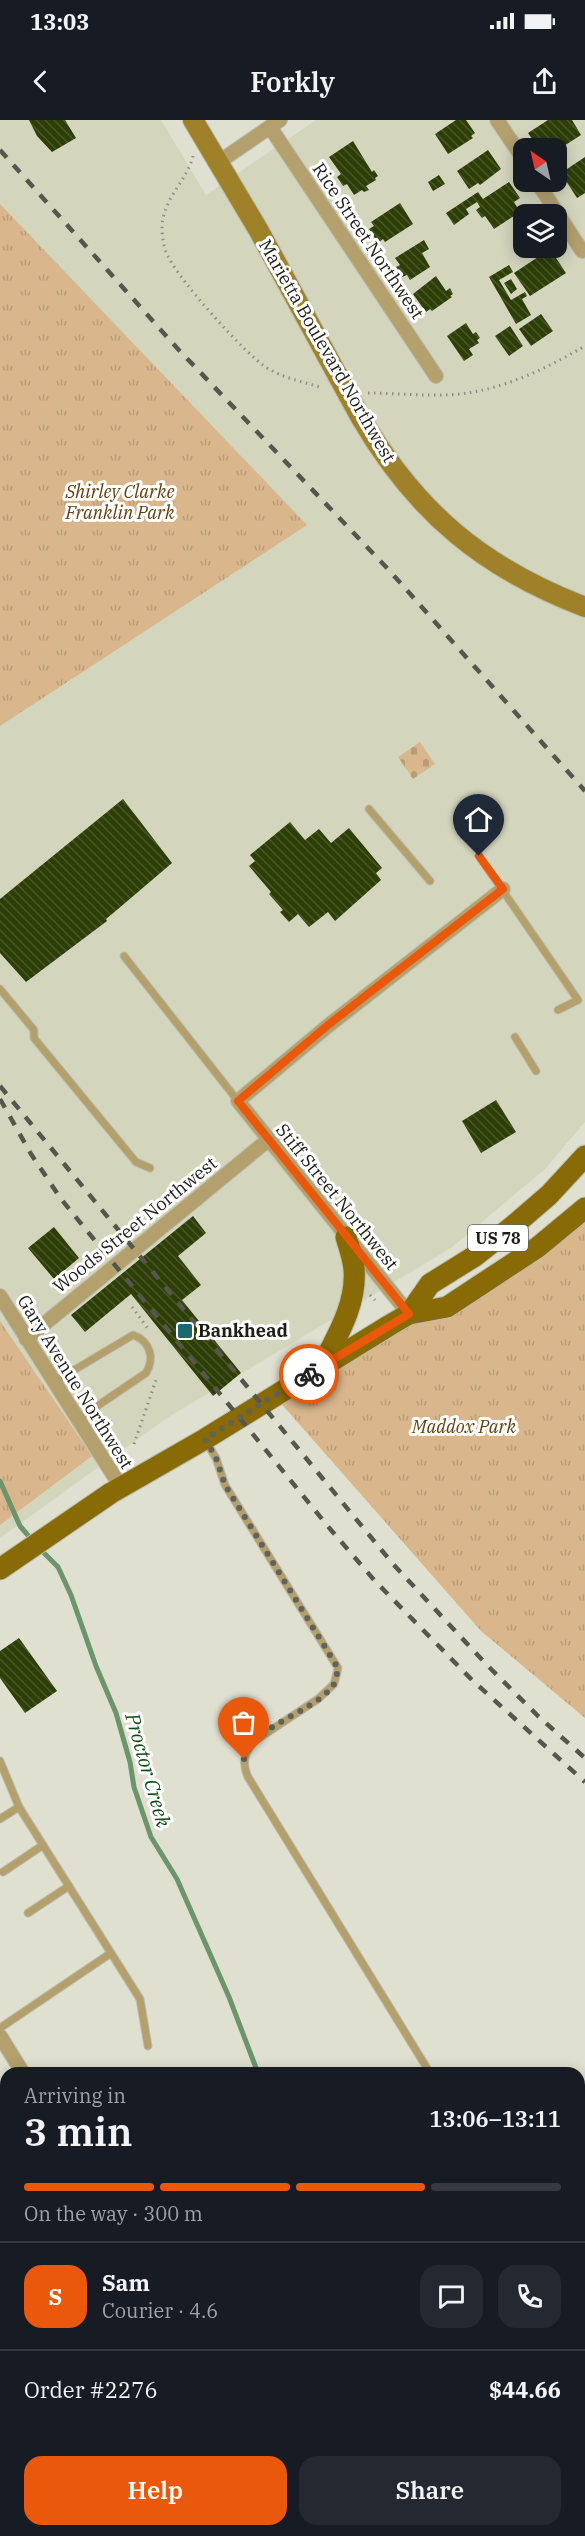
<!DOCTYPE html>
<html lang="en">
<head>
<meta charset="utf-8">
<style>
	:root { --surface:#171b24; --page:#242831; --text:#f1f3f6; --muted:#9ea1a6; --line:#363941; --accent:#ea580c }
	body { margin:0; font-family:"IBM Plex Serif",serif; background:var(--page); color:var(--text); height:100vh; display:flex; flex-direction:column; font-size:22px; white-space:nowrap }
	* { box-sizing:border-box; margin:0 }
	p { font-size:20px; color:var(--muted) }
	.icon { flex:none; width:33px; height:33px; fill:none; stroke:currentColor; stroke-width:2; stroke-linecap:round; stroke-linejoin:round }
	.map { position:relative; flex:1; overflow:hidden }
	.panel { position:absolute; left:0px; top:1947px; width:585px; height:470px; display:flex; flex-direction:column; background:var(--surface); border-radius:18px 18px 0 0; box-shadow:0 3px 15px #0003 }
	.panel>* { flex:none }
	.needle { width:39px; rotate:326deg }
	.controls { position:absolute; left:513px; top:18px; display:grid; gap:12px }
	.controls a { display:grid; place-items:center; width:54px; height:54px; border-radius:12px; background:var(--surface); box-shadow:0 3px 15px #0003; font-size:30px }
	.pin { position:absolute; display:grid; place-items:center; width:51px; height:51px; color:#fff; margin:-62px -26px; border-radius:50% 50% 50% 0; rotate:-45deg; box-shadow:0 0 6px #0007 }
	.pin .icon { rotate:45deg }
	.courier { position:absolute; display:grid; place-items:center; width:60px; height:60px; margin:-30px; border:4px solid #ea580c; border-radius:50%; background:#fff; color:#222; box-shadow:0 2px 8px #0007 }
	.summary em { font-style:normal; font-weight:600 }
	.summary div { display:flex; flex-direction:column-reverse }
	.summary { display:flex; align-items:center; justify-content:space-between; height:102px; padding:0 24px }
	h1 { font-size:39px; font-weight:600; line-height:45px }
	.bar { display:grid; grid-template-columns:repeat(4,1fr); gap:9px 6px; align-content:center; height:72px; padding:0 24px }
	.bar i { height:8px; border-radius:4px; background:var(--line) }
	.bar .on { background:var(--accent) }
	.bar p { grid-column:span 4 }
	.line { display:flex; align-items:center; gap:15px; padding:0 24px; border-top:2px solid var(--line) }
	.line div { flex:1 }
	.round { display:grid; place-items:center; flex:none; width:63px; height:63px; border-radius:18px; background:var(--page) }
	.primary-button { display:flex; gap:12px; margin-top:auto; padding:12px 24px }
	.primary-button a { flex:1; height:69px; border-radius:18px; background:var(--accent); color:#fff; font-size:24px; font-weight:600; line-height:69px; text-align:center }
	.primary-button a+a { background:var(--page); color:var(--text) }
	.status { display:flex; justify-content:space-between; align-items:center; height:42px; padding:0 30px; background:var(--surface); direction:ltr }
	.status svg { height:16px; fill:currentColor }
	header { display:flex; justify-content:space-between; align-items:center; height:78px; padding:0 24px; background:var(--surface); font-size:27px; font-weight:600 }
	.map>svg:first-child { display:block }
	.built { fill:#d4d5bd; fill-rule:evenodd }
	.cemetery { fill:url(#cemetery-stones) }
	.park { fill:url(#park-tufts) }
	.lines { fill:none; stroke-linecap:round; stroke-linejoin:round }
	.stream { stroke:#6d956b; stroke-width:5 }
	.building { fill:url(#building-back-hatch) }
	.lane-casing { stroke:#bcbdae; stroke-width:9 }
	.street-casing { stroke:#bcbdae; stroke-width:16 }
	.secondary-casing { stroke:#bcbdae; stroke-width:22 }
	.primary-casing { stroke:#bcbdae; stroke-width:23 }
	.path { stroke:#8e8f83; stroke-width:3; stroke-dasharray:1.5 4.5; stroke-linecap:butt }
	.lane { stroke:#b3a06d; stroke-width:7 }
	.street { stroke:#b3a06d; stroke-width:14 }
	.secondary { stroke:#9e8129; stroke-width:20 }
	.primary { stroke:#886b06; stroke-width:21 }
	.rail { stroke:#56564d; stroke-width:4.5; stroke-dasharray:10 10; stroke-linecap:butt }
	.secondary-bridge-casing { stroke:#bcbdae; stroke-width:22; stroke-linecap:butt }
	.secondary-bridge { stroke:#9e8129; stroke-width:20 }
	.done { stroke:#626258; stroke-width:6; stroke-dasharray:0 10.8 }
	.route { stroke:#ea580c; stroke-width:8 }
	.poi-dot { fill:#1c696c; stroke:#fff; stroke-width:2 }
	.labels { text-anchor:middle; stroke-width:6; stroke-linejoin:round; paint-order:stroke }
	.shield { fill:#fff; stroke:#62625d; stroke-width:1.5 }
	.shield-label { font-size:16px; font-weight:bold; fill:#1e1e18 }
	.street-label { font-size:18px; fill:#1e1e18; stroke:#fff }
	.park-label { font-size:18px; font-style:italic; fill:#62400e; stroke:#fff }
	.poi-label { font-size:18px; font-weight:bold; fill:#1e1e18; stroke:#fff; text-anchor:start }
	.water-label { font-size:20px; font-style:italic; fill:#0e4a14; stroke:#fff }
</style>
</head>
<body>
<div class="status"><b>13:03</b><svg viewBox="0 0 49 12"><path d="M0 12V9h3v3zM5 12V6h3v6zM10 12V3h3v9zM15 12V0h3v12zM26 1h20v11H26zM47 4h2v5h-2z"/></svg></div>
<header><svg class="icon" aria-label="back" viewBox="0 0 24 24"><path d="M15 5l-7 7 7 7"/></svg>Forkly<svg class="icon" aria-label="share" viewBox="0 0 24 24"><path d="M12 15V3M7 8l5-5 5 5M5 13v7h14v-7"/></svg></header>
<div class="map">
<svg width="585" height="2416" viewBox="0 0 585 2416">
	<defs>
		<pattern id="cemetery-stones" width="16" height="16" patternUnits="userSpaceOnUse" patternTransform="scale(1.5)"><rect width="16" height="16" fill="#d9b68c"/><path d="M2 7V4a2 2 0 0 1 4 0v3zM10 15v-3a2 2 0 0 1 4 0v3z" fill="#ba9c78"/></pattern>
		<pattern id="park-tufts" width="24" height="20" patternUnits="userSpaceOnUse" patternTransform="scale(1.5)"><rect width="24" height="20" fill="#d9b68c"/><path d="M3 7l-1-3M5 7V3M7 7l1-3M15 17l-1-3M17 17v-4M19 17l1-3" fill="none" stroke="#ba9c78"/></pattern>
		<pattern id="building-back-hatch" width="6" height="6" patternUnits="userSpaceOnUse" patternTransform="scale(1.5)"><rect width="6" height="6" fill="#2d3e06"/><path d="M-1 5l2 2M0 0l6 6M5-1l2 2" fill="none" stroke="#4a572a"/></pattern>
	</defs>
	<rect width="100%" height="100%" fill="#dfe0cf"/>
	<path class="built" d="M0 0H161L206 75 316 0H585V1002L545 1049 451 1128 167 1298 0 1418ZM524 28H556V62H524ZM524 94H556V128H524Z"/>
	<polygon class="cemetery" points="420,622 435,644 413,659 398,637"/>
	<g class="park">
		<polygon points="0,84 307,405 0,606"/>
		<polygon points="585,1090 585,1598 481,1511 278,1280"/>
		<polygon points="0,1201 92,1336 0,1405"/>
	</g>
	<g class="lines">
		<g class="stream">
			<polyline points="0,1361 20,1406 32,1420"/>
			<polyline points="38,1427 58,1447 71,1475 96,1546 116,1593 130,1642 134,1667 151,1717 177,1759 229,1877 258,1953"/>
			<polyline points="579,2126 585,2124"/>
		</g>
	</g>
	<g class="building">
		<polygon points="29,0 65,0 76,18 52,32 37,16"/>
		<polygon points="456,0 466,0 475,13 471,16 473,18 448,34 435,14"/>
		<polygon points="548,0 572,0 581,15 556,31 556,28 538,28 528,13"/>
		<polygon points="353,21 372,52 374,50 378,56 375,58 376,60 366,66 369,70 364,72 362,70 354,75 347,64 343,66 337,57 341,54 329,37"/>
		<polygon points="488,30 501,49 480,65 478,63 469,69 457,51"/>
		<polygon points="585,37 585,73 577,78 561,53"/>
		<polygon points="439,55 445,64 433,71 428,62"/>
		<polygon points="509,62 520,78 514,82 520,92 494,109 485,96 482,98 476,90 480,87 477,82 466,89 469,94 454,105 446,93 478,72 483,79"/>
		<polygon points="400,83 413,104 385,122 383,119 378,123 369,109 374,106 371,102"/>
		<polygon points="424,120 429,129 422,133 430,147 410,160 407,155 402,157 396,147 400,145 395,138"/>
		<polygon points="550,129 566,153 530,176 514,153"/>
		<polygon points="509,145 513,152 499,160 511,180 525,172 527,176 522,179 531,195 516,204 489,157"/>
		<polygon points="436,156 446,171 450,168 453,174 450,176 452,177 432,191 430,189 426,192 413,174"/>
		<polygon points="511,159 517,169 511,174 504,163"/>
		<polygon points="541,194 553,211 531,226 519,209"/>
		<polygon points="466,203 473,214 476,212 480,218 477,220 479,223 469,229 473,235 464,241 447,216"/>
		<polygon points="510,206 523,226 509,236 495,216"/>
		<polygon points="123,679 172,743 118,789 106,799 107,801 26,862 0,833 0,779"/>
		<polygon points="290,702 305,720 319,709 331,723 349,708 382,748 376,753 381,760 335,801 328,792 309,807 298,794 289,802 280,792 283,790 269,774 271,772 249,746 255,741 250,735"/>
		<polygon points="496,980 516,1012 481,1033 462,1001"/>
		<polygon points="193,1096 206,1113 178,1136 201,1165 182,1180 241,1253 213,1276 131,1174 85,1212 71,1195"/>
		<polygon points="54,1107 79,1138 54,1159 28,1128"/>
		<polygon points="19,1518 57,1571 25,1593 0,1558 0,1531"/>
		<polygon points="583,2294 585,2328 580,2332 579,2297"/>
		<polygon points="0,2384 6,2394 6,2409 0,2412"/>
		<polygon points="368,2410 398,2410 402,2416 371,2416"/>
		<polygon points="446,2410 464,2410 468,2416 438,2416"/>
		<polygon points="484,2410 500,2410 492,2416 488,2416"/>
	</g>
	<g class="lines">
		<g class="lane-casing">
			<g id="lane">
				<polyline points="369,689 430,761"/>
				<polyline points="479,736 578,880 558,890"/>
				<polyline points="124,836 238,981"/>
				<polyline points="0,869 34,910 34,918 136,1042 150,1048"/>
				<polyline points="515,917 536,951"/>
				<path d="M54 1262 133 1215C150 1221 155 1238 146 1253L78 1299"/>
				<path d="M206 1322 216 1338 225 1365 338 1548 334 1564 318 1579 253 1622C244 1634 242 1643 248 1657L430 1953"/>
				<polyline points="0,1641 19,1687 140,1879 148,1926"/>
				<polyline points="0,1699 19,1687"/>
				<polyline points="3,1752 43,1725"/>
				<polyline points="28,1793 69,1766"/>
				<polyline points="0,1908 111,1833"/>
			</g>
		</g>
		<g class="street-casing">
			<g id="street">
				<polyline points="497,0 524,40"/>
				<polyline points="270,7 436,256"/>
				<polyline points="219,42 280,0"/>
				<polyline points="537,62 582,131"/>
				<polyline points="0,1176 121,1367"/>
				<polyline points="409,1194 238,981 329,905 503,769"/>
				<polyline points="26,1219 268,1020"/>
				<polyline points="0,1916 23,1953"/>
				<polyline points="317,2410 320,2416"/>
				<polyline points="578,2416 585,2411"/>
			</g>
		</g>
		<g class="secondary-casing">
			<g id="secondary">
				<polyline points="193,0 259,111 338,256"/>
				<path d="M361 298C416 392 483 448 585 487"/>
			</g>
		</g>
		<g class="primary-casing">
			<g id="primary">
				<polyline points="409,1194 430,1164 475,1136 513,1106 549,1075 585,1036"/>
				<path d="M322 1246C337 1216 357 1184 354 1149 353 1138 349 1127 346 1117"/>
				<polyline points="0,1449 111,1373 205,1319 390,1205 409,1194 447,1187 538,1127 585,1088"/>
			</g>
		</g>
		<g class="path">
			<path d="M193 36C187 61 163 78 162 107 162 117 164 130 169 138 180 161 245 234 267 248 283 258 304 262 323 268"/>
			<path d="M368 273C398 273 430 277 460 274 505 269 547 248 585 226"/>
			<polyline points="370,1175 375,1180"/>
			<polyline points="132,1187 149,1210"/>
			<polyline points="134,1324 156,1260"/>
		</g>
		<use href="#lane" class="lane"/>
		<use href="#street" class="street"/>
		<use href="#secondary" class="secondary"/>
		<use href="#primary" class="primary"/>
		<g class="rail">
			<polyline points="0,30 177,228 388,449 585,671"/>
			<polyline points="0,966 393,1444 486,1544 538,1596 585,1638"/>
			<polyline points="0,979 31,1034 61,1079 331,1410 375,1461 472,1560 585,1662"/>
		</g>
		<g class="secondary-bridge-casing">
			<polyline id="secondary-bridge" points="338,256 361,298"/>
		</g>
		<use href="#secondary-bridge" class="secondary-bridge"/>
	</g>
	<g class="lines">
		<path class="done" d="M244 1639C255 1604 311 1594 333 1566 336 1561 337 1553 338 1548L225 1365 216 1338 205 1319 309 1254"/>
		<polyline class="route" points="309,1254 409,1194 238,981 328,905 503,769 479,736"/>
	</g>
	<rect class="poi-dot" x="177" y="1203" width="16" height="16" rx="3"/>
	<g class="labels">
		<rect class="shield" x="468" y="1105" width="60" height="26" rx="4.5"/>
		<g class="shield-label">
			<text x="498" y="1124">US 78</text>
		</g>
		<g class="street-label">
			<text transform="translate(368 121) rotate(56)" y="6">Rice Street Northwest</text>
			<text transform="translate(327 231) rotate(60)" y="6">Marietta Boulevard Northwest</text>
			<text transform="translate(337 1077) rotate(51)" y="6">Stiff Street Northwest</text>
			<text transform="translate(135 1105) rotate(-39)" y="6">Woods Street Northwest</text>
			<text transform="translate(75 1262) rotate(58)" y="6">Gary Avenue Northwest</text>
		</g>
		<g class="park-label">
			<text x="120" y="378">Shirley Clarke<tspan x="120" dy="21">Franklin Park</tspan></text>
			<text x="464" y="1313">Maddox Park</text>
		</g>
		<g class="poi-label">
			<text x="198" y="1217">Bankhead</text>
		</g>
		<g class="water-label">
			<text transform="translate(148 1650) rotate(74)" y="7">Proctor Creek</text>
		</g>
	</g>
</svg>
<div class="controls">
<a><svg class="needle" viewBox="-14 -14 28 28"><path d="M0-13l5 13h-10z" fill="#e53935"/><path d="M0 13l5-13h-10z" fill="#9ea1a6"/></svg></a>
<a><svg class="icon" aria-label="layers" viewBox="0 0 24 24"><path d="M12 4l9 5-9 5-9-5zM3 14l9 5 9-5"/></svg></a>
</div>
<div class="pin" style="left:244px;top:1639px;background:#ea580c"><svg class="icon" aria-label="bag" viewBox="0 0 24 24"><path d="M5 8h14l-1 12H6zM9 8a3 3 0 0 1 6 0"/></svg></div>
<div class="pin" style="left:479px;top:736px;background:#1f2937"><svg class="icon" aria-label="home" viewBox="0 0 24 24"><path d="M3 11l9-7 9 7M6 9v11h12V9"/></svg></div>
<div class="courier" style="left:309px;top:1254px"><svg class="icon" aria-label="bike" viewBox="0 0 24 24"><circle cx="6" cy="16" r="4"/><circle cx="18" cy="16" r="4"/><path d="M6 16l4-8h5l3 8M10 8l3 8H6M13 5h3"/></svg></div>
<section class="panel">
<div class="summary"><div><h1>3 min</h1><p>Arriving in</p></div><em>13:06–13:11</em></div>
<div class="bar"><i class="on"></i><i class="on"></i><i class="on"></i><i></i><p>On the way · 300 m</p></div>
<div class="line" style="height:108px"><b class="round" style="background:var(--accent);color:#fff">S</b><div><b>Sam</b><p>Courier · 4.6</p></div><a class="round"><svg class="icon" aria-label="chat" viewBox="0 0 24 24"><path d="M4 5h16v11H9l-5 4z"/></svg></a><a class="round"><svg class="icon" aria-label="phone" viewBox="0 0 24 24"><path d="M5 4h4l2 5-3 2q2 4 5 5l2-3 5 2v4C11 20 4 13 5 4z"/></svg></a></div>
<div class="line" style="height:78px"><div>Order #2276</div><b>$44.66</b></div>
<div class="primary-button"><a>Help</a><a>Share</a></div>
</section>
</div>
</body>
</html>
